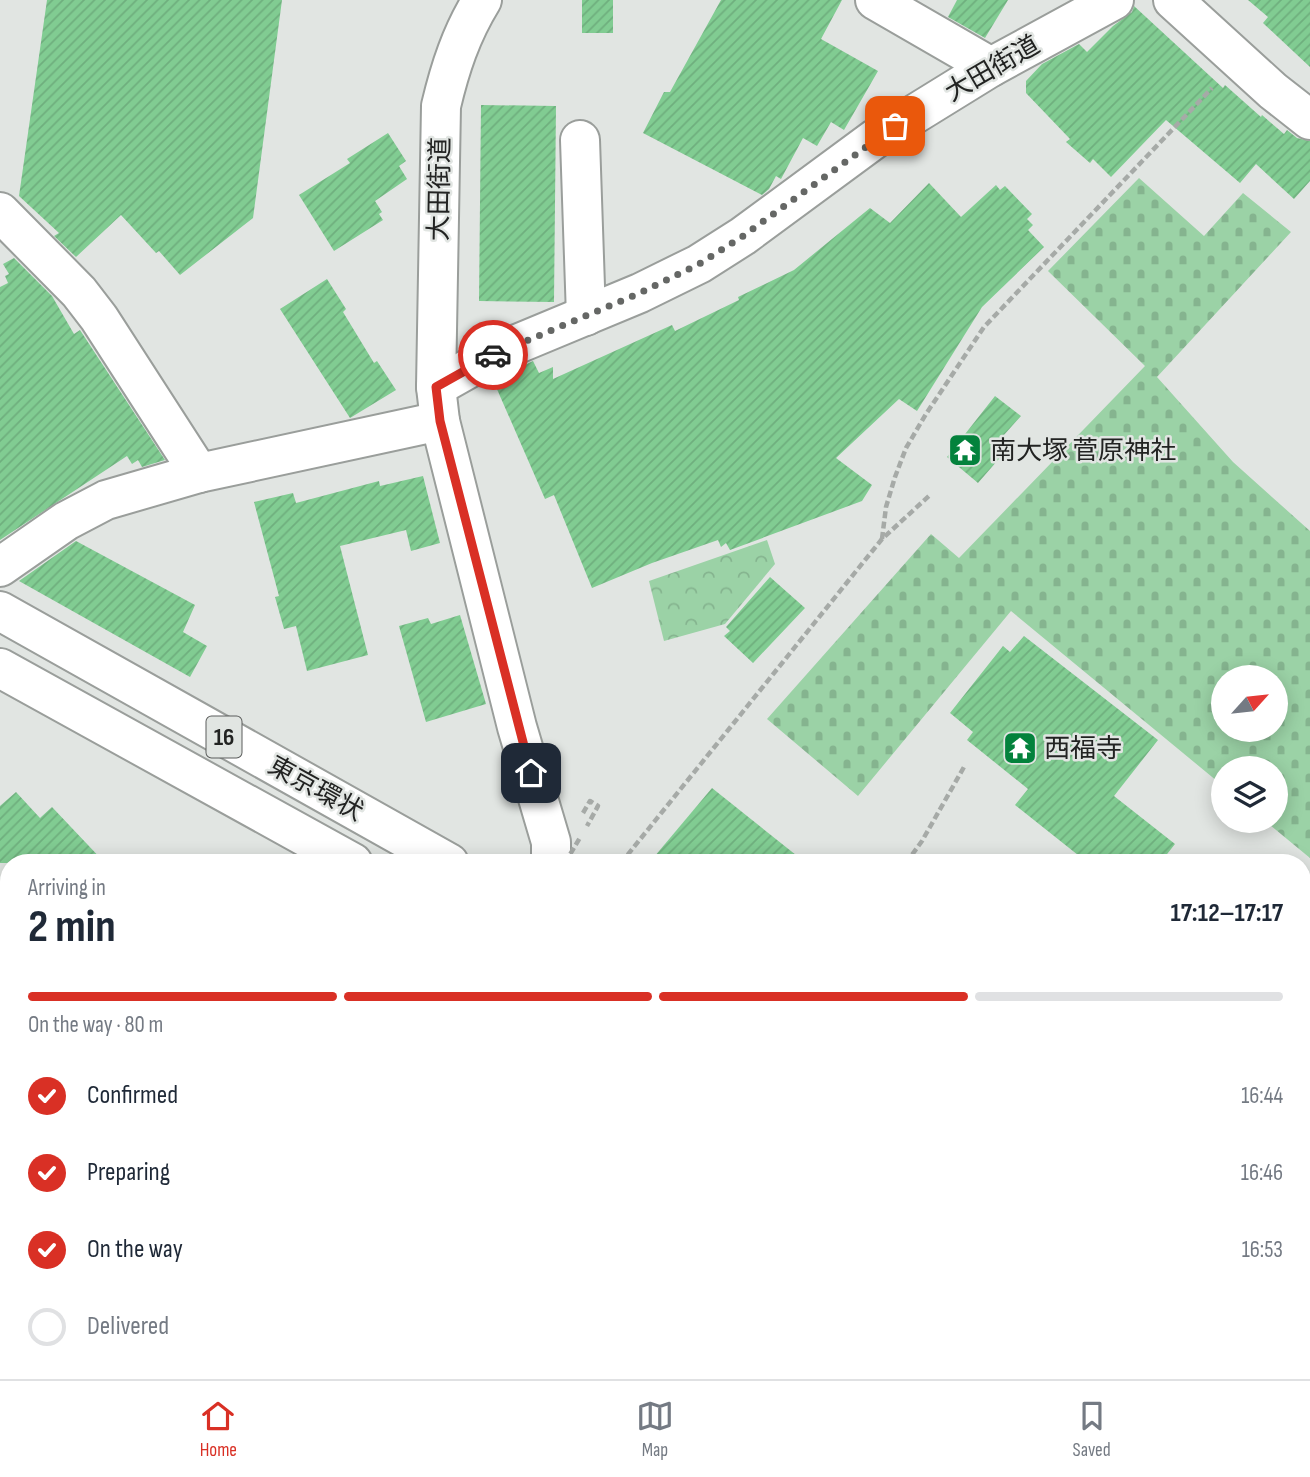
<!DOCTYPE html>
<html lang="en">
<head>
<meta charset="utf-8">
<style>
	:root { --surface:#fff; --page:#f6f6f7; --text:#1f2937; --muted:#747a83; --line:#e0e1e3; --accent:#d93025 }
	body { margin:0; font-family:"Sofia Sans Condensed","Noto Sans JP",sans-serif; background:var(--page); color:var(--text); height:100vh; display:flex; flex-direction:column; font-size:26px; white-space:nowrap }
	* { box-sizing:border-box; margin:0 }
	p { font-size:23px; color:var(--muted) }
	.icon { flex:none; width:38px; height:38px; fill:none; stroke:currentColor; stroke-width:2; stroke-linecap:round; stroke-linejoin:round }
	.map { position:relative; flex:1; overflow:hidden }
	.side { position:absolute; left:0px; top:854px; width:1311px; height:525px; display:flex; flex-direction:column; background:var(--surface); border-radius:28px 28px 0 0; box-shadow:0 4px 18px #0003 }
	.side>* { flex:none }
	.needle { width:46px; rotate:63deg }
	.buttons { position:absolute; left:1211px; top:665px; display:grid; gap:14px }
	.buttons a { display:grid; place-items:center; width:77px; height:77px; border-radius:50%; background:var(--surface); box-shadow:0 4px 18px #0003; font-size:35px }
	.pin { position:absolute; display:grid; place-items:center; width:60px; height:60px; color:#fff; margin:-30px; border-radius:14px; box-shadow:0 4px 10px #0006 }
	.courier { position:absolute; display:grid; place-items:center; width:70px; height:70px; margin:-35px; border:5px solid #d93025; border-radius:50%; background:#fff; color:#222; box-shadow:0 2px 9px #0007 }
	.head em { font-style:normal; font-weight:700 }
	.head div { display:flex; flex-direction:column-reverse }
	.head { display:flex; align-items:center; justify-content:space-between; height:119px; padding:0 28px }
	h1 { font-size:46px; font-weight:700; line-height:52px }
	.bar { display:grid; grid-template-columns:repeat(4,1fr); gap:10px 7px; align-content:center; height:84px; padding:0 28px }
	.bar i { height:9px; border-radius:5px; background:var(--line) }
	.bar .active { background:var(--accent) }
	.bar p { grid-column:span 4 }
	ol { padding:0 28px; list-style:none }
	li { display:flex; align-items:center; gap:21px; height:77px }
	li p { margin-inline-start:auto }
	li .icon { padding:7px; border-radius:50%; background:var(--accent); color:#fff; stroke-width:4 }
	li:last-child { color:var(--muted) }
	li i { width:38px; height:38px; border:4px solid var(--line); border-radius:50% }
	.tab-bar { display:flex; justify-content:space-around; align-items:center; height:98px; border-top:2px solid var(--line); background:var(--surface); font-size:19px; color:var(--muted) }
	.tab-bar a { display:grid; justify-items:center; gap:4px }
	.tab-bar .active { color:var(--accent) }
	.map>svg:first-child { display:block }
	.forest { fill:url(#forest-crowns) }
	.cemetery { fill:url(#cemetery-stones); fill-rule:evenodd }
	.building { fill:url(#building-hatch) }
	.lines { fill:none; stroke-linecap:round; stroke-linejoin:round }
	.minor-casing { stroke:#9a9e9b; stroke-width:42 }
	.highway-casing { stroke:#9a9e9b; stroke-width:42 }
	.path { stroke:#a6aaa7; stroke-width:4.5; stroke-dasharray:7 3.5; stroke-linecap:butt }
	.minor { stroke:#fff; stroke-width:38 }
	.highway { stroke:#fff; stroke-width:38 }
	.path-bridge { stroke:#a6aaa7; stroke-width:4.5; stroke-dasharray:7 3.5; stroke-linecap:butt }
	.done { stroke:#656765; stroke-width:7; stroke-dasharray:0 12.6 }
	.route { stroke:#d93025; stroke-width:9 }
	.labels { text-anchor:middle; stroke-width:5; stroke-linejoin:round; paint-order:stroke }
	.shield { fill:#e1e5e2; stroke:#5b5d5c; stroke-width:2 }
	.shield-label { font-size:24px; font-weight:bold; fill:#222322 }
	.street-label { font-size:26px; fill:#222322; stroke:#e1e5e2 }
	.poi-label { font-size:26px; fill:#222322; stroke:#e1e5e2; text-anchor:start }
</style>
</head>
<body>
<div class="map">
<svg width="1310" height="1379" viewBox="0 0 1310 1379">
	<defs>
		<pattern id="forest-crowns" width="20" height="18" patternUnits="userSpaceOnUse" patternTransform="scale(1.75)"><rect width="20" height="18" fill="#9bd2a6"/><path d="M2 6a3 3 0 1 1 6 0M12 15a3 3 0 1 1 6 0" fill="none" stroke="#85b48f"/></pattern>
		<pattern id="cemetery-stones" width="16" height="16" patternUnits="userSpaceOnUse" patternTransform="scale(1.75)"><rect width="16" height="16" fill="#9bd2a6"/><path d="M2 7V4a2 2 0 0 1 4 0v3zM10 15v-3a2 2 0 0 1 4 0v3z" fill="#85b48f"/></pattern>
		<pattern id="building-hatch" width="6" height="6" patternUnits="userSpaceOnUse" patternTransform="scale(1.75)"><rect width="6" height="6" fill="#81cc92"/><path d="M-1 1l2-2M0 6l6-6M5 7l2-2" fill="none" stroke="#6faf7e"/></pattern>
	</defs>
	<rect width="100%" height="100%" fill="#e1e5e2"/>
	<polygon class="forest" points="767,540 775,564 725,624 664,641 649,581"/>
	<path class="cemetery" d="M1139 178 1204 236 1243 193 1291 232 1157 377 1233 462 1310 531V858L1265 821H1276V768H1223V786L1011 611 858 796 767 719 931 534 959 558 1145 366 1048 271ZM1223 677H1276V730H1223Z"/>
	<g class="building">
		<polygon points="47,0 282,0 253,218 180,275 159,251 156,253 121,215 76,257 54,236 59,233 19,196"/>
		<rect x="582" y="0" width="31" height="33"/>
		<polygon points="721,0 842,0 821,39 878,71 844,130 831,122 817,146 803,138 781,179 776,176 769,189 762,195 643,133 664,92 670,92"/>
		<polygon points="957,0 1008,0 985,38 948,17"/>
		<polygon points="1248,0 1310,0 1310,67 1263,23 1268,17"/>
		<polygon points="1134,6 1223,88 1225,85 1261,117 1262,115 1284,134 1287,130 1297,138 1310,141 1310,181 1294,199 1256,164 1240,183 1166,120 1111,177 1093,159 1090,163 1066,142 1070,139 1026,93 1026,81 1042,64 1079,44 1087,52 1113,26 1132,12"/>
		<polygon points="481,105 556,106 554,302 479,301"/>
		<polygon points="388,133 406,161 399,166 407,179 375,201 382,212 379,214 383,220 334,251 299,195 350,163 347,159"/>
		<polygon points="929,183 961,217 996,185 1000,190 1005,186 1032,214 1027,219 1033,225 1028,230 1044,247 982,307 917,411 899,399 836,458 872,485 862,501 730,550 726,543 721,547 718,540 652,563 592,588 554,495 545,499 493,380 533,361 539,373 553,367 553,379 672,325 675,331 739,300 738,297 794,270 870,208 890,223"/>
		<polygon points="14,258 52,296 74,334 80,330 165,460 142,467 138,460 132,464 127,456 0,540 0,287 8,283 5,276 9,274 3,264"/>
		<polygon points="327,279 346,309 343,312 374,363 377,361 396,390 350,418 280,309"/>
		<polygon points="995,396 1021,416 995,445 1004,453 978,483 947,457"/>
		<polygon points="423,476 440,543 411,551 406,530 340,546 368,655 307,671 296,626 284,629 275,597 279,596 254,502 293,493 296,503 379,481 380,486"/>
		<polygon points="76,541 195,605 183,632 207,646 190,677 19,581"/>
		<polygon points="770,577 805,608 753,663 724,636 730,631 726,627"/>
		<polygon points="460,615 486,704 426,722 399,626 428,618 431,624"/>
		<polygon points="1024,636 1158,740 1114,796 1175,844 1160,863 1088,863 1015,805 1028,789 967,740 973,732 950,713 1003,646 1010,652"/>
		<polygon points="712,788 806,863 649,863"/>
		<polygon points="16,792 40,818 52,807 105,863 0,863 0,806"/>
	</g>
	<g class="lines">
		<g class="minor-casing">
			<g id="minor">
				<path d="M482 0C461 34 450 68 441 106L436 387 440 421 517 727 551 842V863"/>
				<polyline points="875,0 991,67"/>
				<polyline points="1173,0 1273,91 1310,120"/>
				<polyline points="580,140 586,316"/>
				<polyline points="0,212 79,292 99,318 199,473"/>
				<polyline points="436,387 498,352 640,293 699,264 743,236 876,138 991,67 1114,0"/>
				<polyline points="0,567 66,521 106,500 199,473 440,421"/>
				<polyline points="316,1370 327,1379"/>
				<polyline points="569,1370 588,1379"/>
			</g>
		</g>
		<g class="highway-casing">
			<g id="highway">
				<polyline points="0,611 449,863"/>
				<polyline points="0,668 353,863"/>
				<polyline points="1302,1355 1310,1360"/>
				<polyline points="1237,1370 1252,1379"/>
			</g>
		</g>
		<g class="path">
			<polyline points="882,539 886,507 895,477 906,448 926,414 984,327 1212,88"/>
			<polyline points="583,813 590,801 598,806 587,826"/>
			<polyline points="621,863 882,539 930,495"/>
			<polyline points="906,863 922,841 964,767"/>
		</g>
		<use href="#minor" class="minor"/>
		<use href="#highway" class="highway"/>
		<polyline class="path-bridge" points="565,863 581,836"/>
	</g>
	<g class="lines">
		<polyline class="done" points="493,355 640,293 699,264 743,236 895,126"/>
		<polyline class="route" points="493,355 436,387 440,421 531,773"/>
	</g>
	<defs>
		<g id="temple-square" transform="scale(1.75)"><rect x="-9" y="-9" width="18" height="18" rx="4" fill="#03823c" stroke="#e1e5e2"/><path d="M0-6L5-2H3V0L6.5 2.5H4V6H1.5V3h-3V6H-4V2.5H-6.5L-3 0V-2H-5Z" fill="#fff"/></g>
	</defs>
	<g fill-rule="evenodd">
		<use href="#temple-square" x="965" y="450"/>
		<use href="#temple-square" x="1020" y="748"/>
	</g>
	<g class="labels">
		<rect class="shield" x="206.5" y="716.5" width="35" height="41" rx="5"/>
		<g class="shield-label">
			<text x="224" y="745">16</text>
		</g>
		<g class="street-label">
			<text transform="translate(992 68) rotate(-30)" y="9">大田街道</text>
			<text transform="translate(439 189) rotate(-89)" y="9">大田街道</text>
			<text transform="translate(316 788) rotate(29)" y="9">東京環状</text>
		</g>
		<g class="poi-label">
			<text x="990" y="459">南大塚 菅原神社</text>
			<text x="1044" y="757">西福寺</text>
		</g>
	</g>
</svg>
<div class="buttons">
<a><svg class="needle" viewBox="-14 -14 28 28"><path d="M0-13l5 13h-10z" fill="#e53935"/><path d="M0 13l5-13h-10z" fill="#747a83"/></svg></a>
<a><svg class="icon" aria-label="layers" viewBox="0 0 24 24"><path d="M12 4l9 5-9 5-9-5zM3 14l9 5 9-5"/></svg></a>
</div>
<div class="pin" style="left:895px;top:126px;background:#ea580c"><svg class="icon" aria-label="bag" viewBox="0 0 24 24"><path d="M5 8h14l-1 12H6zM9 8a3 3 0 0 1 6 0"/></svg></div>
<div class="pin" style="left:531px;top:773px;background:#1f2937"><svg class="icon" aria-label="home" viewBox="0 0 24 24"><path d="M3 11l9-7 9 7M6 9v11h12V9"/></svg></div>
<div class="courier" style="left:493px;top:355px"><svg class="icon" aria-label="car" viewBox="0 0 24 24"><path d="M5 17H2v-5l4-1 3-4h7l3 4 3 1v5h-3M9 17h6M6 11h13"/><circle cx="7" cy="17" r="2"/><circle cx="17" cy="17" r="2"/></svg></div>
<section class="side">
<div class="head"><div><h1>2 min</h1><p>Arriving in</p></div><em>17:12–17:17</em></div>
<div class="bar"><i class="active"></i><i class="active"></i><i class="active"></i><i></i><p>On the way · 80 m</p></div>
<ol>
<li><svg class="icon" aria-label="check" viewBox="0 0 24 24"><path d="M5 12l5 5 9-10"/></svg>Confirmed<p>16:44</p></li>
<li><svg class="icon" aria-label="check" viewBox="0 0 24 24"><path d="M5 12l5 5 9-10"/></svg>Preparing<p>16:46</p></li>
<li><svg class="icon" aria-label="check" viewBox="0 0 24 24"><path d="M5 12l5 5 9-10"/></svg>On the way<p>16:53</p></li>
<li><i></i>Delivered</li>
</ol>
</section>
</div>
<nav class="tab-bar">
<a class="active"><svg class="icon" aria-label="home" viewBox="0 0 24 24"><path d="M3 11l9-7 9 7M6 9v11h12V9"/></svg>Home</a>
<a><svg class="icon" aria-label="map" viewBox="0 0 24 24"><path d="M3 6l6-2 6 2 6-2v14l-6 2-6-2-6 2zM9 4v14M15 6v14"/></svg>Map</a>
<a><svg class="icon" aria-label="saved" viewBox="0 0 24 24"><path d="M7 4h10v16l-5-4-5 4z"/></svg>Saved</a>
</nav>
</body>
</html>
